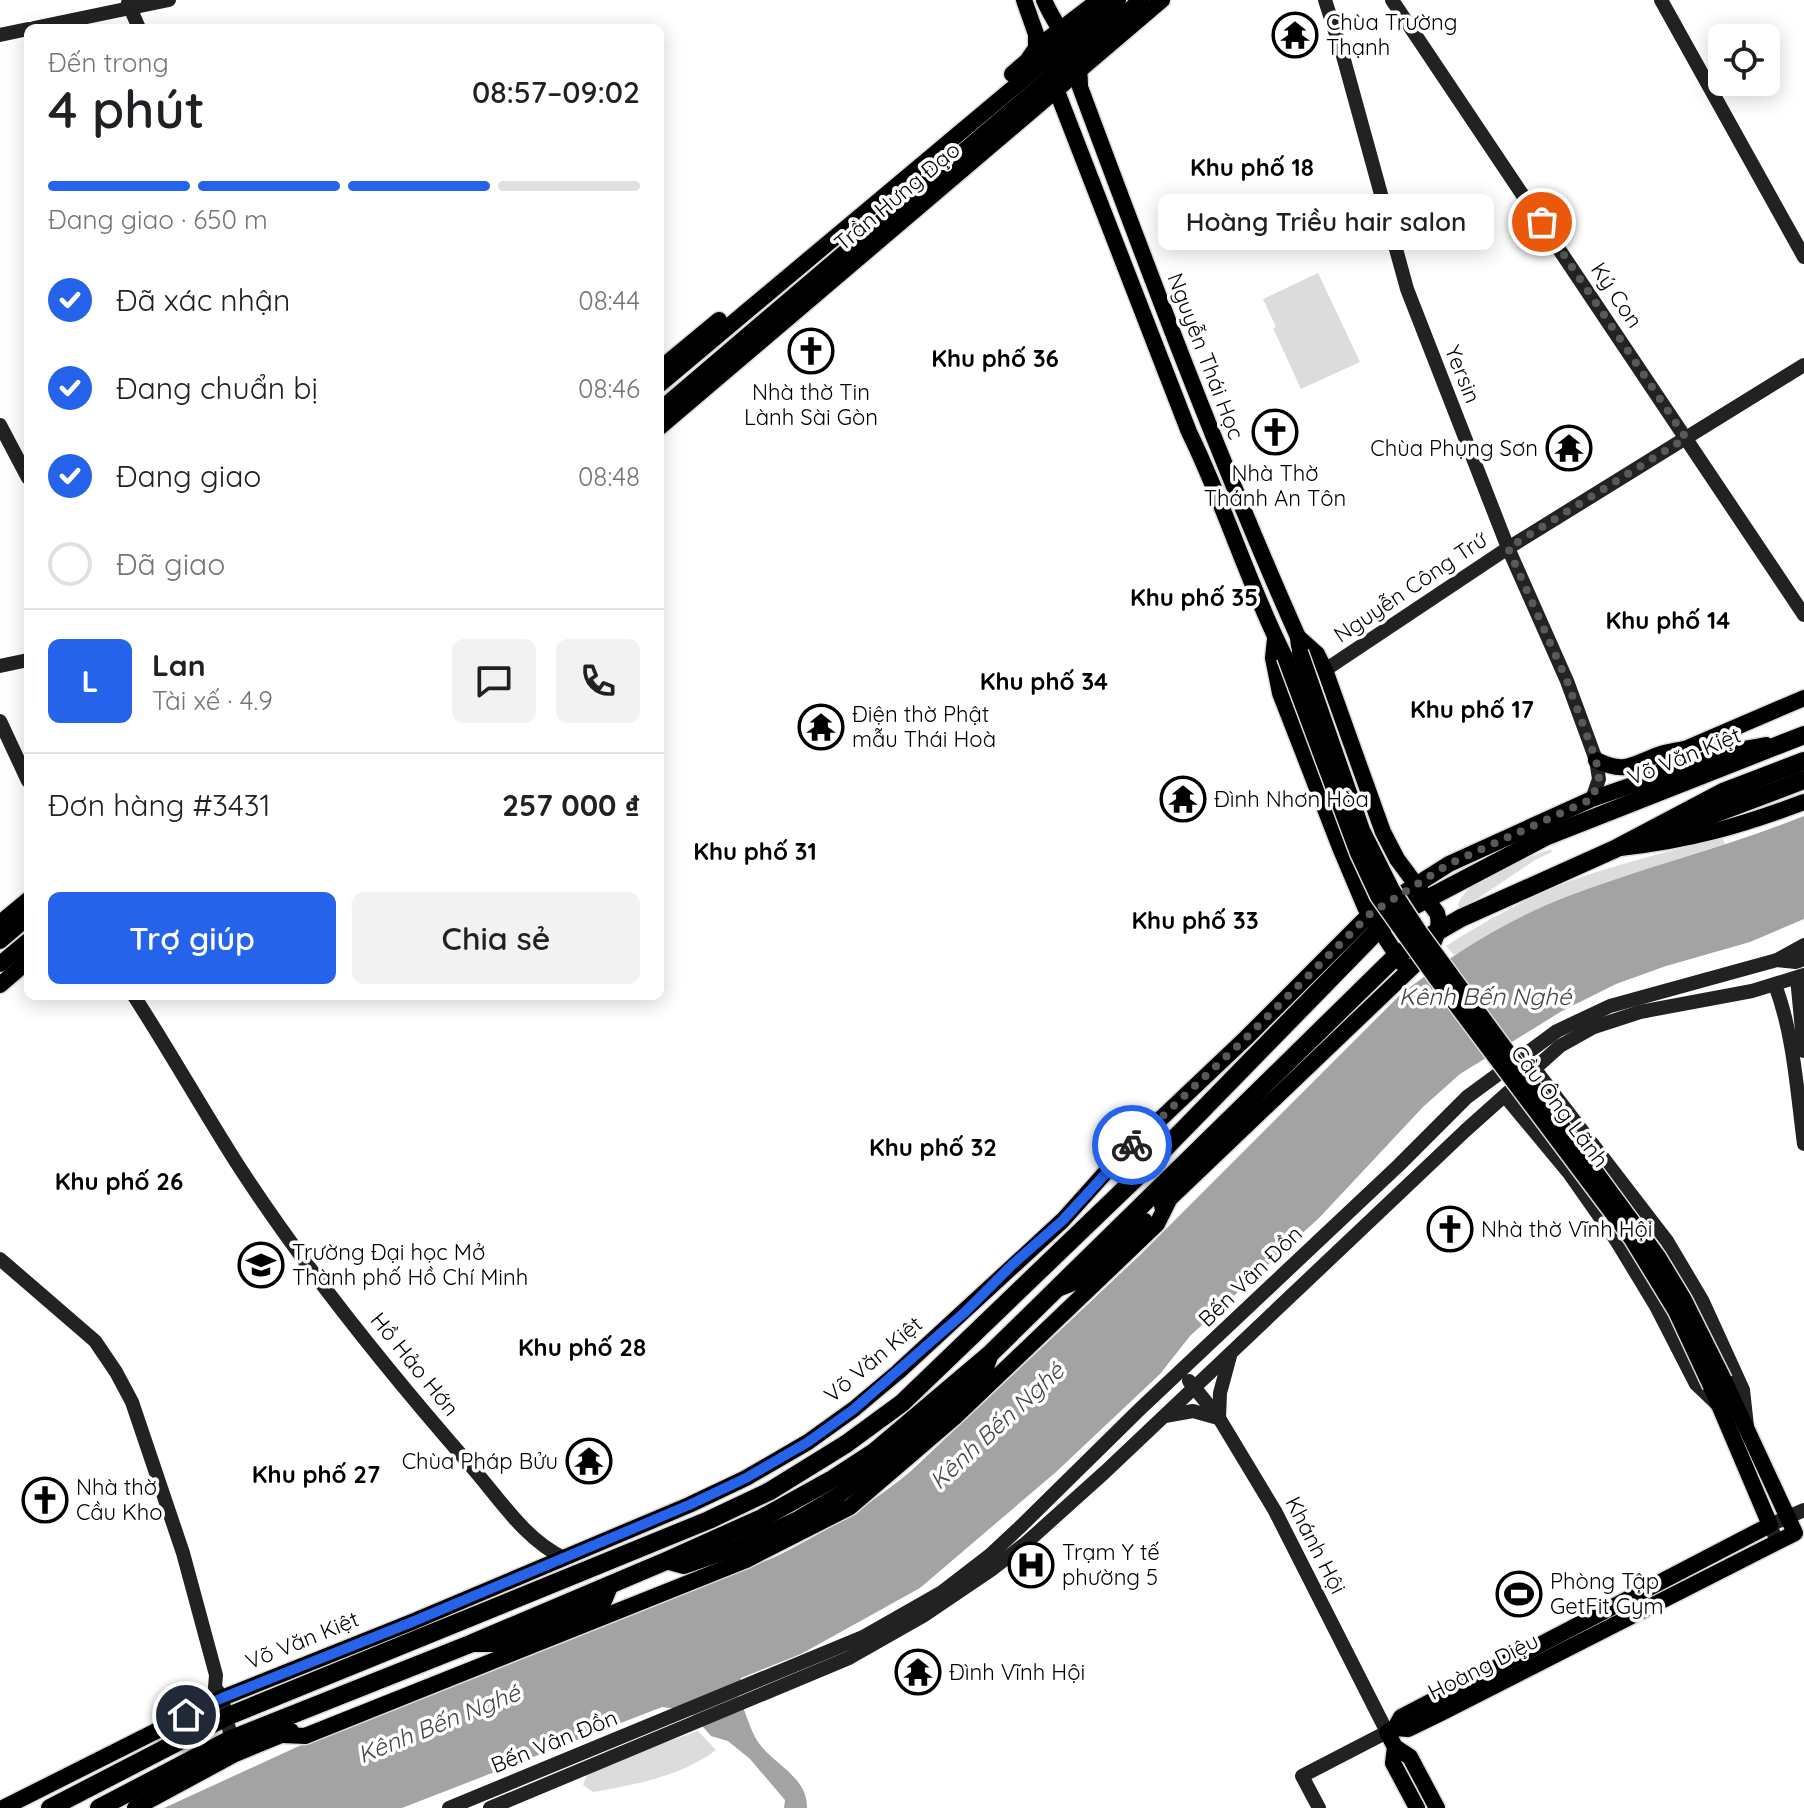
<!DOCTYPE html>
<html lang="vi">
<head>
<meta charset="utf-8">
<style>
	:root { --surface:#fff; --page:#f2f2f2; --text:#202124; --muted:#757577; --line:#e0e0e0; --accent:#2563eb }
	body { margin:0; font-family:Quicksand,sans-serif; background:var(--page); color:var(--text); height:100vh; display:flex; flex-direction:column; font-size:30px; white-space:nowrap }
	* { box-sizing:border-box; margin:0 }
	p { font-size:26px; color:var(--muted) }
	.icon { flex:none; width:44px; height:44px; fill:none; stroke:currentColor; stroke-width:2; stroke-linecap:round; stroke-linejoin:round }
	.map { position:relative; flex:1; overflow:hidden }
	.panel { position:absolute; left:24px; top:24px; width:640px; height:976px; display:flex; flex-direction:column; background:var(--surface); border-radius:12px; box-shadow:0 4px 20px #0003 }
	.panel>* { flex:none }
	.fabs { position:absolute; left:1708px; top:24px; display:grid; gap:16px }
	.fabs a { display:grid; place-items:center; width:72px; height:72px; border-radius:12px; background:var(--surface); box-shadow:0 4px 20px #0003; font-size:40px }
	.pin { position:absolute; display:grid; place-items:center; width:68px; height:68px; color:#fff; margin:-34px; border:4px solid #fff; border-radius:50%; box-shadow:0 2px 8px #0007 }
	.courier { position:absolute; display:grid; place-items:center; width:80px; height:80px; margin:-40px; border:6px solid #2563eb; border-radius:50%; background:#fff; color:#222; box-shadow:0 2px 10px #0007 }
	.bubble { position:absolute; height:56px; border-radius:12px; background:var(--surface); box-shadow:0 4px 20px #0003; font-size:26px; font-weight:600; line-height:56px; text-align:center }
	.head em { font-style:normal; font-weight:600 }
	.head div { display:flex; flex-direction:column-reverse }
	.head { display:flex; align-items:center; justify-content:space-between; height:136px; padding:0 24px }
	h1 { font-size:52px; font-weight:600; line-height:60px }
	.bar { display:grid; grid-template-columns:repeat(4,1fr); gap:12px 8px; align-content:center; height:96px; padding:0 24px }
	.bar i { height:10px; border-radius:6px; background:var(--line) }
	.bar .active { background:var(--accent) }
	.bar p { grid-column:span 4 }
	.line { display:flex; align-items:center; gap:20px; padding:0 24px; border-top:2px solid var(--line) }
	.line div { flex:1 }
	.round { display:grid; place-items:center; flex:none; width:84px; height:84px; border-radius:12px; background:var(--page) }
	ol { padding:0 24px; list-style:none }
	li { display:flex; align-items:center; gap:24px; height:88px }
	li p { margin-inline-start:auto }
	li .icon { padding:8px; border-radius:50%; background:var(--accent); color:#fff; stroke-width:4 }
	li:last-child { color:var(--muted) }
	li i { width:44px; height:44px; border:4px solid var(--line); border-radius:50% }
	.button { display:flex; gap:16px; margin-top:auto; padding:16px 24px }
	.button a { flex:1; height:92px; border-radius:12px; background:var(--accent); color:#fff; font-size:32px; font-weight:600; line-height:92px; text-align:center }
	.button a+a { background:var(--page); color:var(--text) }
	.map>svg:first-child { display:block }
	.green { fill:#dcdcdc }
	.water { fill:#a3a3a3 }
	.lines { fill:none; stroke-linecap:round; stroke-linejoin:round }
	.primary-casing { stroke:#dbdbdb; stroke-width:19 }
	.highway-casing { stroke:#dbdbdb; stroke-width:21 }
	.secondary { stroke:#222; stroke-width:14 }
	.primary { stroke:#000; stroke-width:16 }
	.highway { stroke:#000; stroke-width:18 }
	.primary-bridge-casing { stroke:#dbdbdb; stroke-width:19; stroke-linecap:butt }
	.primary-bridge { stroke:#000; stroke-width:16 }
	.done { stroke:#595959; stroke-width:8; stroke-dasharray:0 14.4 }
	.route { stroke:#2563eb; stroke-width:10 }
	.labels { text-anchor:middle; stroke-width:7; stroke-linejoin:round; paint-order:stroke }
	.poi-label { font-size:22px; fill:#000; stroke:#fff; text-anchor:start }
	.street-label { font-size:22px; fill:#000; stroke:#fff }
	.neighbourhood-label { font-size:24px; font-weight:bold; fill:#000; stroke:#fff }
	.water-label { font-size:24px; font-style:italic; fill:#444; stroke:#fff }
</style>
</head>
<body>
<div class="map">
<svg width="1804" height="1808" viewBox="0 0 1804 1808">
	<rect width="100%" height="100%" fill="#fff"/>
	<g class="green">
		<polygon points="1318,273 1360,362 1301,389 1273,328 1276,327 1263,299"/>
		<path d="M1722 837 1725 844C1631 873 1538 906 1454 955L1446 946C1492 917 1539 891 1590 874 1634 860 1678 849 1722 837Z"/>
		<path d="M1551 849 1552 852 1535 860 1461 910 1458 905C1466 877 1526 859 1551 849Z"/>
		<path d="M698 1731 716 1750C682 1776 634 1785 593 1792L583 1785 589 1769Z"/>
	</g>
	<path class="water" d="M1804 816V919L1750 942 1666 966 1616 984 1562 1011 1460 1074 1423 1107 1319 1218 1190 1336 1160 1374 1056 1472 920 1588 801 1654 741 1678 737 1694C745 1708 750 1731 758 1742 773 1764 808 1777 807 1808H784L785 1800 750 1759 728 1741 711 1736 688 1710 662 1707 402 1808H164L299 1746 775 1557C823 1533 869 1506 911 1471L1139 1256 1398 997C1449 956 1505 921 1566 897 1644 867 1726 847 1804 816Z"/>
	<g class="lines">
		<g class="primary-casing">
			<g id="primary">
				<path d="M1024 0 1036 34V48L1054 74 1056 89 1189 432C1225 505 1248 584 1285 657"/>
				<path d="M1044 0C1058 34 1081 48 1080 87 1149 272 1218 457 1298 637L1299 646"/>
				<polyline points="1012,74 1027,61 1036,48 1099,0"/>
				<polyline points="660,369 719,320"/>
				<polyline points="660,384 1118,0"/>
				<polyline points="660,410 1141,0"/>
				<polyline points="660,427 1162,0"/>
				<polyline points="1275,639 1273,658 1280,693 1341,850 1365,907 1402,963"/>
				<path d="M1596 760C1625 774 1631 765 1658 755 1666 752 1675 751 1684 749"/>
				<polyline points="1658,774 1685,749 1804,698"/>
				<path d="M1620 848C1688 841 1740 826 1804 802"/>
				<polyline points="0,923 28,900"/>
				<polyline points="0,941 28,917"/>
				<polyline points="0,964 28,941"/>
				<polyline points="0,985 28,961"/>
				<path d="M1162 1206 1424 956C1434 945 1442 928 1437 913L1397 859 1383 832 1325 670 1317 654 1298 637"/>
				<polyline points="1060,1288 1078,1281 1145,1221"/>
				<polyline points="666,1561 684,1566 736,1548 798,1519 839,1495 900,1448 985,1371 991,1353"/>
				<polyline points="475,1644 504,1644 604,1601 611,1584"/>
				<polyline points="1395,1728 1401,1717 1770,1525 1711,1386"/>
				<polyline points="283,1735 305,1736 746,1560 850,1507 955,1417 1157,1224 1169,1200"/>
				<polyline points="1395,1747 1393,1763 1417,1808"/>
				<polyline points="3,1808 222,1698 412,1622 689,1505 746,1478 808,1442 854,1409 898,1372 1063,1220 1114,1163 1246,1038 1370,914 1449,864 1592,799 1727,752 1766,745"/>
				<polyline points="135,1808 235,1754 291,1731"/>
				<polyline points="1437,1808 1410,1757 1395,1747 1387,1732 1395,1728 1408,1729 1441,1713 1795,1533 1724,1380"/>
			</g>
		</g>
		<g class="highway-casing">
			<g id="highway">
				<polyline points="1663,833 1804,780"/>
				<polyline points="50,1808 226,1717 709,1520 770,1491 846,1444 902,1403 1136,1178 1379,929 1406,910 1545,837 1804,735"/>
				<polyline points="99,1808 231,1739 470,1644 666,1561 762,1518 831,1480 874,1452 991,1353 1397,955 1461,918 1615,849 1723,792 1804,761"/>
			</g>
		</g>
		<g class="secondary">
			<polyline points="1325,0 1343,56 1407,289 1508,548 1567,681 1596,760 1599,779 1592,799"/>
			<polyline points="1392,0 1804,615"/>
			<polyline points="1661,0 1804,257"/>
			<polyline points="128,3 139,28"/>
			<polyline points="34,28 169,0"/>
			<polyline points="0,35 28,29"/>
			<polyline points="0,425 28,478"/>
			<polyline points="0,666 28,660"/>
			<polyline points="1325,670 1508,548 1804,365"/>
			<polyline points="0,721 28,781"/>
			<polyline points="1777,960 1804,945"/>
			<polyline points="1797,978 1804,1051"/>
			<path d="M1775 985C1794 1035 1797 1092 1804 1144"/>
			<path d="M134 996C169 1050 201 1107 236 1162 305 1269 387 1370 470 1465 499 1498 525 1540 564 1558"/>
			<polyline points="1534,1068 1667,1241 1702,1300 1743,1390 1747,1426"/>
			<polyline points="1505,1096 1569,1173 1616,1240 1656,1306 1696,1384 1719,1406"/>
			<polyline points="0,1259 95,1341 116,1372 132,1402 183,1553 216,1675 215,1687 222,1698 233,1746"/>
			<polyline points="1189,1381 1219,1418 1275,1511 1387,1732 1302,1776 1319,1808"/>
			<polyline points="1165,1416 1193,1411 1218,1418"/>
			<polyline points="1219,1418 1220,1393 1230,1356"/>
			<polyline points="1777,1541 1770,1525 1804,1510"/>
			<polyline points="449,1808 863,1637 942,1592 990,1555 1019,1528 1140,1409 1399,1165 1467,1097 1557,1031 1610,1006 1777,960 1796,962 1804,959"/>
			<polyline points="490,1808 849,1658 923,1616 991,1570 1026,1543 1105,1472 1466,1130 1560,1046 1594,1027 1640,1012 1752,991 1804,975"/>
		</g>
		<use href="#primary" class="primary"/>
		<use href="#highway" class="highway"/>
		<g class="primary-bridge-casing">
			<g id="primary-bridge">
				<polyline points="1300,652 1362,830 1392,890 1420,933 1658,1257 1684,1300 1724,1380"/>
				<polyline points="1285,657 1358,853 1378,896 1437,979 1632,1239 1676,1311 1711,1386"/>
			</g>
		</g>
		<use href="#primary-bridge" class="primary-bridge"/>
	</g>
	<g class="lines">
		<polyline class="done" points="1132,1145 1246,1038 1370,914 1449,864 1592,799 1599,779 1596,760 1567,681 1508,548 1686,438 1542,222"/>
		<polyline class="route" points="186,1715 222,1698 412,1622 689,1505 746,1478 808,1442 854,1409 965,1312 1013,1264 1063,1220 1132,1145"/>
	</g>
	<defs>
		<g id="temple-ring" transform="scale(2.3)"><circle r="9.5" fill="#fff" stroke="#000" stroke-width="1.5"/><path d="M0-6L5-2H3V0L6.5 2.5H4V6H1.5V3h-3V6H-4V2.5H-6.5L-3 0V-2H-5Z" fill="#000"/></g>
		<g id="church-ring" transform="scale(2.3)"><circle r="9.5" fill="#fff" stroke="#000" stroke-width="1.5"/><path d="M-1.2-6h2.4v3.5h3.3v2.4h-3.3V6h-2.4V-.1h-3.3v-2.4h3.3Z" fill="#000"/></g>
		<g id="university-ring" transform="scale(2.3)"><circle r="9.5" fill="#fff" stroke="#000" stroke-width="1.5"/><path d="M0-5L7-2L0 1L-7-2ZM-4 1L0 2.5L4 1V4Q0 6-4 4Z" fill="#000"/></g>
		<g id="hospital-ring" transform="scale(2.3)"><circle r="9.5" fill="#fff" stroke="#000" stroke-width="1.5"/><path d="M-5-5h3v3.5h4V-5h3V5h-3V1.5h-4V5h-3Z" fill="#000"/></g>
		<g id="stadium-ring" transform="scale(2.3)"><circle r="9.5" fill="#fff" stroke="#000" stroke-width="1.5"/><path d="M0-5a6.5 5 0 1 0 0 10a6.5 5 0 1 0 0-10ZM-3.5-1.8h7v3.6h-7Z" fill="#000"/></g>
	</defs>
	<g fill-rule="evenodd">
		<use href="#temple-ring" x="1295" y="35"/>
		<use href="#church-ring" x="811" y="351"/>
		<use href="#church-ring" x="1275" y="432"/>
		<use href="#temple-ring" x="1569" y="448"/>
		<use href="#temple-ring" x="821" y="727"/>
		<use href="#temple-ring" x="1183" y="799"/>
		<use href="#church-ring" x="1450" y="1229"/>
		<use href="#university-ring" x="261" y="1265"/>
		<use href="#temple-ring" x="589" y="1461"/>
		<use href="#church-ring" x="45" y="1500"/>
		<use href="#hospital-ring" x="1031" y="1565"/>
		<use href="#stadium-ring" x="1519" y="1594"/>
		<use href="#temple-ring" x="918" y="1672"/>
	</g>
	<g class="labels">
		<g class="poi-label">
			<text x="1326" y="30">Chùa Trường<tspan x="1326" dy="25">Thạnh</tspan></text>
			<text x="811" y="400" text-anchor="middle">Nhà thờ Tin<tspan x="811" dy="25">Lành Sài Gòn</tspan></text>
			<text x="1538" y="456" text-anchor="end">Chùa Phụng Sơn</text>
			<text x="1275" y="481" text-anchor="middle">Nhà Thờ<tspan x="1275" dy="25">Thánh An Tôn</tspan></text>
			<text x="852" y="722">Điện thờ Phật<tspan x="852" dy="25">mẫu Thái Hoà</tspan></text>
			<text x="1214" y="807">Đình Nhơn Hòa</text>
			<text x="1481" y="1237">Nhà thờ Vĩnh Hội</text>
			<text x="292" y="1260">Trường Đại học Mở<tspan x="292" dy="25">Thành phố Hồ Chí Minh</tspan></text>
			<text x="558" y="1469" text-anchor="end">Chùa Pháp Bửu</text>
			<text x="76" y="1495">Nhà thờ<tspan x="76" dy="25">Cầu Kho</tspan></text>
			<text x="1062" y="1560">Trạm Y tế<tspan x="1062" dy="25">phường 5</tspan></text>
			<text x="1550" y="1589">Phòng Tập<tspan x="1550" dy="25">GetFit Gym</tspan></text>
			<text x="949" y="1680">Đình Vĩnh Hội</text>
		</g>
		<g class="street-label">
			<text transform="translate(897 196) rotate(-40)" y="8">Trần Hưng Đạo</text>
			<text transform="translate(1617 295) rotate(56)" y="8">Ký Con</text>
			<text transform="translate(1206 356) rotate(69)" y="8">Nguyễn Thái Học</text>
			<text transform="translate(1463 374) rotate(68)" y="8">Yersin</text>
			<text transform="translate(1410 587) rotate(-34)" y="8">Nguyễn Công Trứ</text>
			<text transform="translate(1684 756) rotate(-22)" y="8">Võ Văn Kiệt</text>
			<text transform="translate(1560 1106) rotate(53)" y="8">Cầu Ông Lãnh</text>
			<text transform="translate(1250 1276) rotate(-44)" y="8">Bến Vân Đồn</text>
			<text transform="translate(873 1359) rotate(-40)" y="8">Võ Văn Kiệt</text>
			<text transform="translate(415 1364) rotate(51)" y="8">Hồ Hảo Hớn</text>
			<text transform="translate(1316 1545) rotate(63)" y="8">Khánh Hội</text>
			<text transform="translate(302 1640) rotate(-22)" y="8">Võ Văn Kiệt</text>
			<text transform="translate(1483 1666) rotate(-27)" y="8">Hoàng Diệu</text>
			<text transform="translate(554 1741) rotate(-22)" y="8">Bến Vân Đồn</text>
		</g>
		<g class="neighbourhood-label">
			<text x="1252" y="176">Khu phố 18</text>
			<text x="995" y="367">Khu phố 36</text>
			<text x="1194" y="606">Khu phố 35</text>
			<text x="1668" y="629">Khu phố 14</text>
			<text x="1044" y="690">Khu phố 34</text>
			<text x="1472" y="718">Khu phố 17</text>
			<text x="755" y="860">Khu phố 31</text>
			<text x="1195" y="929">Khu phố 33</text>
			<text x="933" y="1156">Khu phố 32</text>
			<text x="119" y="1190">Khu phố 26</text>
			<text x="582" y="1356">Khu phố 28</text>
			<text x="316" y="1483">Khu phố 27</text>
		</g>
		<g class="water-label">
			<text x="1485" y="1005">Kênh Bến Nghé</text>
			<text transform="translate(997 1426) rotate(-43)" y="8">Kênh Bến Nghé</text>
			<text transform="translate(439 1724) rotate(-22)" y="8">Kênh Bến Nghé</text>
		</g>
	</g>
</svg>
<div class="fabs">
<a><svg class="icon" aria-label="locate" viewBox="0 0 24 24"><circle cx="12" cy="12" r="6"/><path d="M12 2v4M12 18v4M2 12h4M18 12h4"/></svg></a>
</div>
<div class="pin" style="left:1542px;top:222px;background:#ea580c"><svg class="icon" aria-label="bag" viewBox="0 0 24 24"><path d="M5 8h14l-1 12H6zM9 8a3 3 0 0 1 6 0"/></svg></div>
<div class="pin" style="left:186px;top:1715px;background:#1f2937"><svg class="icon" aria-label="home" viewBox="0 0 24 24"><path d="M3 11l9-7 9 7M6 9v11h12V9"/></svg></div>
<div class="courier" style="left:1132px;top:1145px"><svg class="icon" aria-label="bike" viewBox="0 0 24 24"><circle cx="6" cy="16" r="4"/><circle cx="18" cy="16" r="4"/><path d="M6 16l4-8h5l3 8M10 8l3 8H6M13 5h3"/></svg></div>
<div class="bubble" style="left:1158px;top:194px;width:336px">Hoàng Triều hair salon</div>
<section class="panel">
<div class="head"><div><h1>4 phút</h1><p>Đến trong</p></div><em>08:57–09:02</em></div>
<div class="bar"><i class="active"></i><i class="active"></i><i class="active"></i><i></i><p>Đang giao · 650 m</p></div>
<ol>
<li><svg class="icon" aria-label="check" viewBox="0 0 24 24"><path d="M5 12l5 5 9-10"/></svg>Đã xác nhận<p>08:44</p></li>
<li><svg class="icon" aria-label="check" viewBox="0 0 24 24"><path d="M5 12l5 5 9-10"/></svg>Đang chuẩn bị<p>08:46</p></li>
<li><svg class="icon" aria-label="check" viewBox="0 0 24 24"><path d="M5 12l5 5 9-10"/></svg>Đang giao<p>08:48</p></li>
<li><i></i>Đã giao</li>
</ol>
<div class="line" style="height:144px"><b class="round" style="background:var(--accent);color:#fff">L</b><div><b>Lan</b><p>Tài xế · 4.9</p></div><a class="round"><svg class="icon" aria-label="chat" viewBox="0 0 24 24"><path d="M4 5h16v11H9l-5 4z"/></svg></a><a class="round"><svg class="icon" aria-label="phone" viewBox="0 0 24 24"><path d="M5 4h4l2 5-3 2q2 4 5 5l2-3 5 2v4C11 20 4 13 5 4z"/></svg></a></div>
<div class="line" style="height:104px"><div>Đơn hàng #3431</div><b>257 000 ₫</b></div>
<div class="button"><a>Trợ giúp</a><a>Chia sẻ</a></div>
</section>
</div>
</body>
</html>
